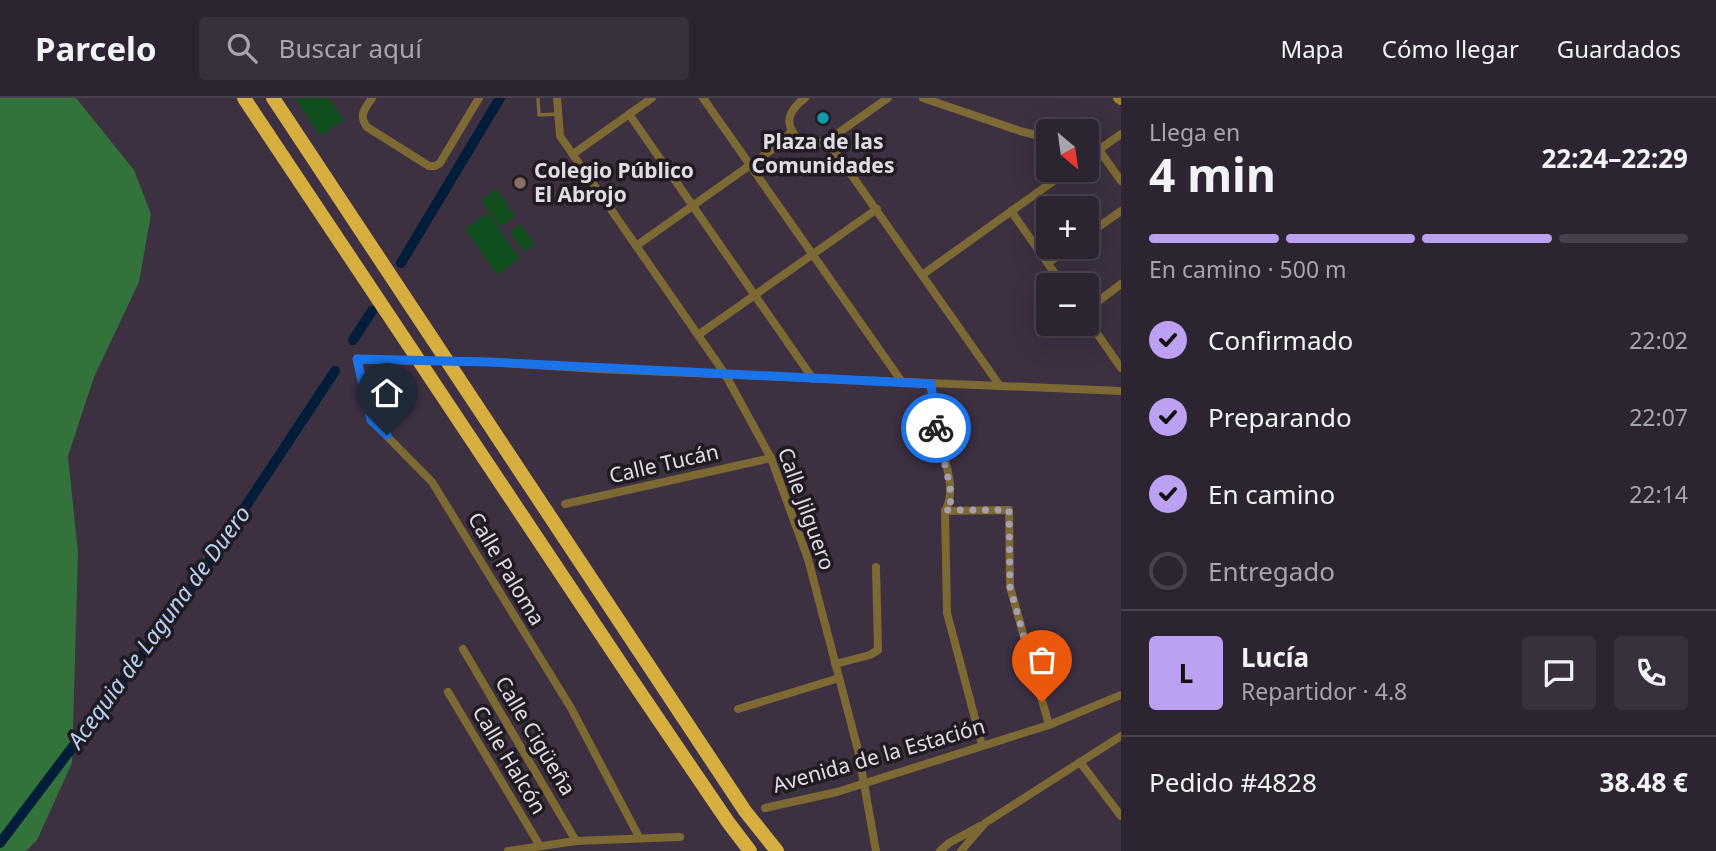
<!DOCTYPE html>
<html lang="es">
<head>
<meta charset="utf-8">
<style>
	:root { --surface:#2d2431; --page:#39303d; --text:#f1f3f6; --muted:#a7a4ab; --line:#48414d; --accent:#bca0f2 }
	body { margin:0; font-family:"Noto Sans",sans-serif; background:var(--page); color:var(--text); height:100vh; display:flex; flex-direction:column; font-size:26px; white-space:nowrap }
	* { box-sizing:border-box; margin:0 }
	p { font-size:23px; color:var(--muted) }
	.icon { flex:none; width:38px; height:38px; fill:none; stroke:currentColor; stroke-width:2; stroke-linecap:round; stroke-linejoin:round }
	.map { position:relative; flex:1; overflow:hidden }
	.panel { display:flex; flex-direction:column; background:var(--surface); width:595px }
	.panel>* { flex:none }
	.needle { width:46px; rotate:151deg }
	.controls { position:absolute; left:1036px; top:21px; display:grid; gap:14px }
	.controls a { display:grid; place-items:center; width:63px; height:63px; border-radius:7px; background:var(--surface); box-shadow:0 7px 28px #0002,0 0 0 2px var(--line); font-size:35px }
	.pin { position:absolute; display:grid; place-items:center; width:60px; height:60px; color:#fff; margin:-72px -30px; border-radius:50% 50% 50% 0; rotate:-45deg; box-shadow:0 0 7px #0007 }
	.pin .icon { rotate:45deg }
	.courier { position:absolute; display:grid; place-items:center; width:70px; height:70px; margin:-35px; border:5px solid #1a73e8; border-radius:50%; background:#fff; color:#222; box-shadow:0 2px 9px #0007 }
	.overview em { font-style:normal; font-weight:700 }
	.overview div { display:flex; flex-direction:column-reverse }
	.overview { display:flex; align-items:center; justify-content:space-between; height:119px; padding:0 28px }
	h1 { font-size:46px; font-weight:700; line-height:52px }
	.bar { display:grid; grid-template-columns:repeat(4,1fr); gap:10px 7px; align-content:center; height:84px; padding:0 28px }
	.bar i { height:9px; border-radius:5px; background:var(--line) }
	.bar .selected { background:var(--accent) }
	.bar p { grid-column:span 4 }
	.line { display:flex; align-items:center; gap:18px; padding:0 28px; border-top:2px solid var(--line) }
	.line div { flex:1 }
	.round { display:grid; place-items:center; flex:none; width:74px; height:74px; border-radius:7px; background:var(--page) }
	ol { padding:0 28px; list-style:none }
	li { display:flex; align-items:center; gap:21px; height:77px }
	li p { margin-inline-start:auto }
	li .icon { padding:7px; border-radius:50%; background:var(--accent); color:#111; stroke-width:4 }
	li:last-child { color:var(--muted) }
	li i { width:38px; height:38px; border:4px solid var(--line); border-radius:50% }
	header { display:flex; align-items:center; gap:42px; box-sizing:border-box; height:98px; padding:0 35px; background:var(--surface); border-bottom:2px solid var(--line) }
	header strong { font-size:33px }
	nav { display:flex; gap:38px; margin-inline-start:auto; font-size:24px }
	.search { width:490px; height:63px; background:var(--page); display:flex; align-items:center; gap:18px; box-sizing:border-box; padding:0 24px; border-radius:7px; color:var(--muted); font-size:26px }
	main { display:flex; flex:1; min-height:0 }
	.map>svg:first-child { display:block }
	.green { fill:#114e1d }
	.forest { fill:#33723b }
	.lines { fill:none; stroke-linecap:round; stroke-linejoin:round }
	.canal { stroke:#011d39; stroke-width:10 }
	.lane { stroke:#7d6934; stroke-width:3.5 }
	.street { stroke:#7d6934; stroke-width:8 }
	.secondary { stroke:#a58428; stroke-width:10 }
	.highway { stroke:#d7af40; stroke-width:14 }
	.street-bridge { stroke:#7d6934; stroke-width:8 }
	.done { stroke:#a89fac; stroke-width:7; stroke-dasharray:0 12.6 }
	.route { stroke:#1a73e8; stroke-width:9 }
	.culture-dot { fill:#0f9aa8; stroke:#201a22; stroke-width:2.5 }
	.education-dot { fill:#8d6e63; stroke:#201a22; stroke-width:2.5 }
	.labels { text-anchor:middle; stroke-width:7; stroke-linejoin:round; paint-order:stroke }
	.poi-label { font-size:21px; font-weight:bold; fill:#e2dbe5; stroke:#201a22 }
	.street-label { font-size:21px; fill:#e2dbe5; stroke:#201a22 }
	.water-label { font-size:23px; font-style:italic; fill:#b3d1f1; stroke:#201a22 }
</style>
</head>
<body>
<header>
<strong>Parcelo</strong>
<div class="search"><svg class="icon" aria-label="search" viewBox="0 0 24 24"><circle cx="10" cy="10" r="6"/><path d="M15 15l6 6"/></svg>Buscar aquí</div>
<nav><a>Mapa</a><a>Cómo llegar</a><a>Guardados</a></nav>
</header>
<main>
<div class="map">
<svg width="1121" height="753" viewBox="0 0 1121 753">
	<rect width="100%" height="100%" fill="#3c3041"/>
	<g class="green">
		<polygon points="295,0 329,0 344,22 320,38"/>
		<polygon points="497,91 515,118 500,129 481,102"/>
		<polygon points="488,115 520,161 497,177 465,131"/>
		<polygon points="520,126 535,146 524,154 510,134"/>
	</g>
	<polygon class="forest" points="0,0 76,0 134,72 151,116 139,184 94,279 68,358 78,455 72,665 37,742 26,753 0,753"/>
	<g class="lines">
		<g class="canal">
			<polyline points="401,165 500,0"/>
			<polyline points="353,242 372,213"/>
			<polyline points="0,745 183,503 335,273"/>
		</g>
		<polyline class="lane" points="538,0 539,17 557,16"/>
		<g class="street">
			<path d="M372 0C365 11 358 17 367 29L429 68H435L440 65 479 0"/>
			<polyline points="557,0 560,38 725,276 771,360 808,461 858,652 876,753"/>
			<polyline points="703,0 902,284"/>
			<path d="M805 0C789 12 783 25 798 41L816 47 831 40 888 0"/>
			<polyline points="923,0 1020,33 1048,40"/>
			<polyline points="629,16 813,281"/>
			<polyline points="823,45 834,52 1000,288"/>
			<polyline points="1099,52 1121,83"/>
			<polyline points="573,56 652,0"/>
			<polyline points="1087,60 1121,36"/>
			<polyline points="1011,113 1063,187"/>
			<polyline points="1087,137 1121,113"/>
			<polyline points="636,148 784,43 791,33"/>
			<polyline points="1048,165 1071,149"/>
			<polyline points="922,177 1069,72"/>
			<polyline points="1087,212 1121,186"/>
			<polyline points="1087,221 1121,270"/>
			<polyline points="698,237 877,111"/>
			<polyline points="393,262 357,261 371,322 432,384 571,610 639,739"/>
			<polyline points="489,264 598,271 1121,293"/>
			<path d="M931 286C933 301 934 316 937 331 941 357 959 388 945 413"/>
			<polyline points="565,406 771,360"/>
			<polyline points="945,413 1009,412 1010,489 1049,627"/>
			<polyline points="945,413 947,515 982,647"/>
			<polyline points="463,551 576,743"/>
			<polyline points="835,566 870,557 878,552 876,469"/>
			<polyline points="448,594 540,748"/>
			<polyline points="738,611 839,580"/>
			<polyline points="1080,664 1121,718"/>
			<polyline points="765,710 837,694 1049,627 1121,597"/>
			<polyline points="508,753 576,743 680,739"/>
			<polyline points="940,753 949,745 980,728"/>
			<polyline points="961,753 985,725 1121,638"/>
		</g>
		<polyline class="secondary" points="1118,0 1121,2"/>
		<g class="highway">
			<polyline points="244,0 631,581 728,724 750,753"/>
			<polyline points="273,0 745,713 777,753"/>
		</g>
		<polyline class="street-bridge" points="393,262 489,264"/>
	</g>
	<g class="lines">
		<polyline class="done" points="936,330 950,388 951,403 945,412 1009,412 1010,489 1042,604"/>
		<polyline class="route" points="387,337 371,322 357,261 489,264 931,286 936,330"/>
	</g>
	<circle class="culture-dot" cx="823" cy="20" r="7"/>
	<circle class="education-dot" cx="520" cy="85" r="7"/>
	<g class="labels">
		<g class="poi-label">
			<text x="823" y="51">Plaza de las<tspan x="823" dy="24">Comunidades</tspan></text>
			<text x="534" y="80" text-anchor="start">Colegio Público<tspan x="534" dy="24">El Abrojo</tspan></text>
		</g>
		<g class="street-label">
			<text transform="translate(664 366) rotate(-13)" y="7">Calle Tucán</text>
			<text transform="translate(806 411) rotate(70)" y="7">Calle Jilguero</text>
			<text transform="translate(506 471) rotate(59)" y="7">Calle Paloma</text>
			<text transform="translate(535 638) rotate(59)" y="7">Calle Cigüeña</text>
			<text transform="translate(879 658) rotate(-16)" y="7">Avenida de la Estación</text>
			<text transform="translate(509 662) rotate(59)" y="7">Calle Halcón</text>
		</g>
		<g class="water-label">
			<text transform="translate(159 529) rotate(-54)" y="8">Acequia de Laguna de Duero</text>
		</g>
	</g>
</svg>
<div class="controls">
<a><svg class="needle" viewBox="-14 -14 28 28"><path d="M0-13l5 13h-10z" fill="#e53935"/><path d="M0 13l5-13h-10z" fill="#a7a4ab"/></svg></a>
<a>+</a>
<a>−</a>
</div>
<div class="pin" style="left:1042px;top:604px;background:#ea580c"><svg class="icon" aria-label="bag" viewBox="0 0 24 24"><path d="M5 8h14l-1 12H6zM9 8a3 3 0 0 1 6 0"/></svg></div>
<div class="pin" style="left:387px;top:337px;background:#1f2937"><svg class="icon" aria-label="home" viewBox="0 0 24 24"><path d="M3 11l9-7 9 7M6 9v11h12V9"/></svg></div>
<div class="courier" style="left:936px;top:330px"><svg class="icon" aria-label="bike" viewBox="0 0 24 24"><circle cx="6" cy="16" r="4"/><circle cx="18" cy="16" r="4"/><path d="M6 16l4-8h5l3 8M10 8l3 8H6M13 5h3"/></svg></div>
</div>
<section class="panel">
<div class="overview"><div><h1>4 min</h1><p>Llega en</p></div><em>22:24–22:29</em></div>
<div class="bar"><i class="selected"></i><i class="selected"></i><i class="selected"></i><i></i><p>En camino · 500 m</p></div>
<ol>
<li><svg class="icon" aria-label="check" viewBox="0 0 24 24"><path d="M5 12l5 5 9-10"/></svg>Confirmado<p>22:02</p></li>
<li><svg class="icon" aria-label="check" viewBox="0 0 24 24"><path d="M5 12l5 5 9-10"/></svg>Preparando<p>22:07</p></li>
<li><svg class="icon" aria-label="check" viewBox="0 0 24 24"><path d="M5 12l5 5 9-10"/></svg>En camino<p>22:14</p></li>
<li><i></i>Entregado</li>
</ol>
<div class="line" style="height:126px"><b class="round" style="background:var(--accent);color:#111">L</b><div><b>Lucía</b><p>Repartidor · 4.8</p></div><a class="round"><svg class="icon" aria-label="chat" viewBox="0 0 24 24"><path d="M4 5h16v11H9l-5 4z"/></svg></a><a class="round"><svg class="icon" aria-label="phone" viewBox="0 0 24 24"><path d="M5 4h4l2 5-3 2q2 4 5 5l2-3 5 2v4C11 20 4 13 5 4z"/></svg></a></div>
<div class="line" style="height:91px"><div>Pedido #4828</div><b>38.48 €</b></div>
</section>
</main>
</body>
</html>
